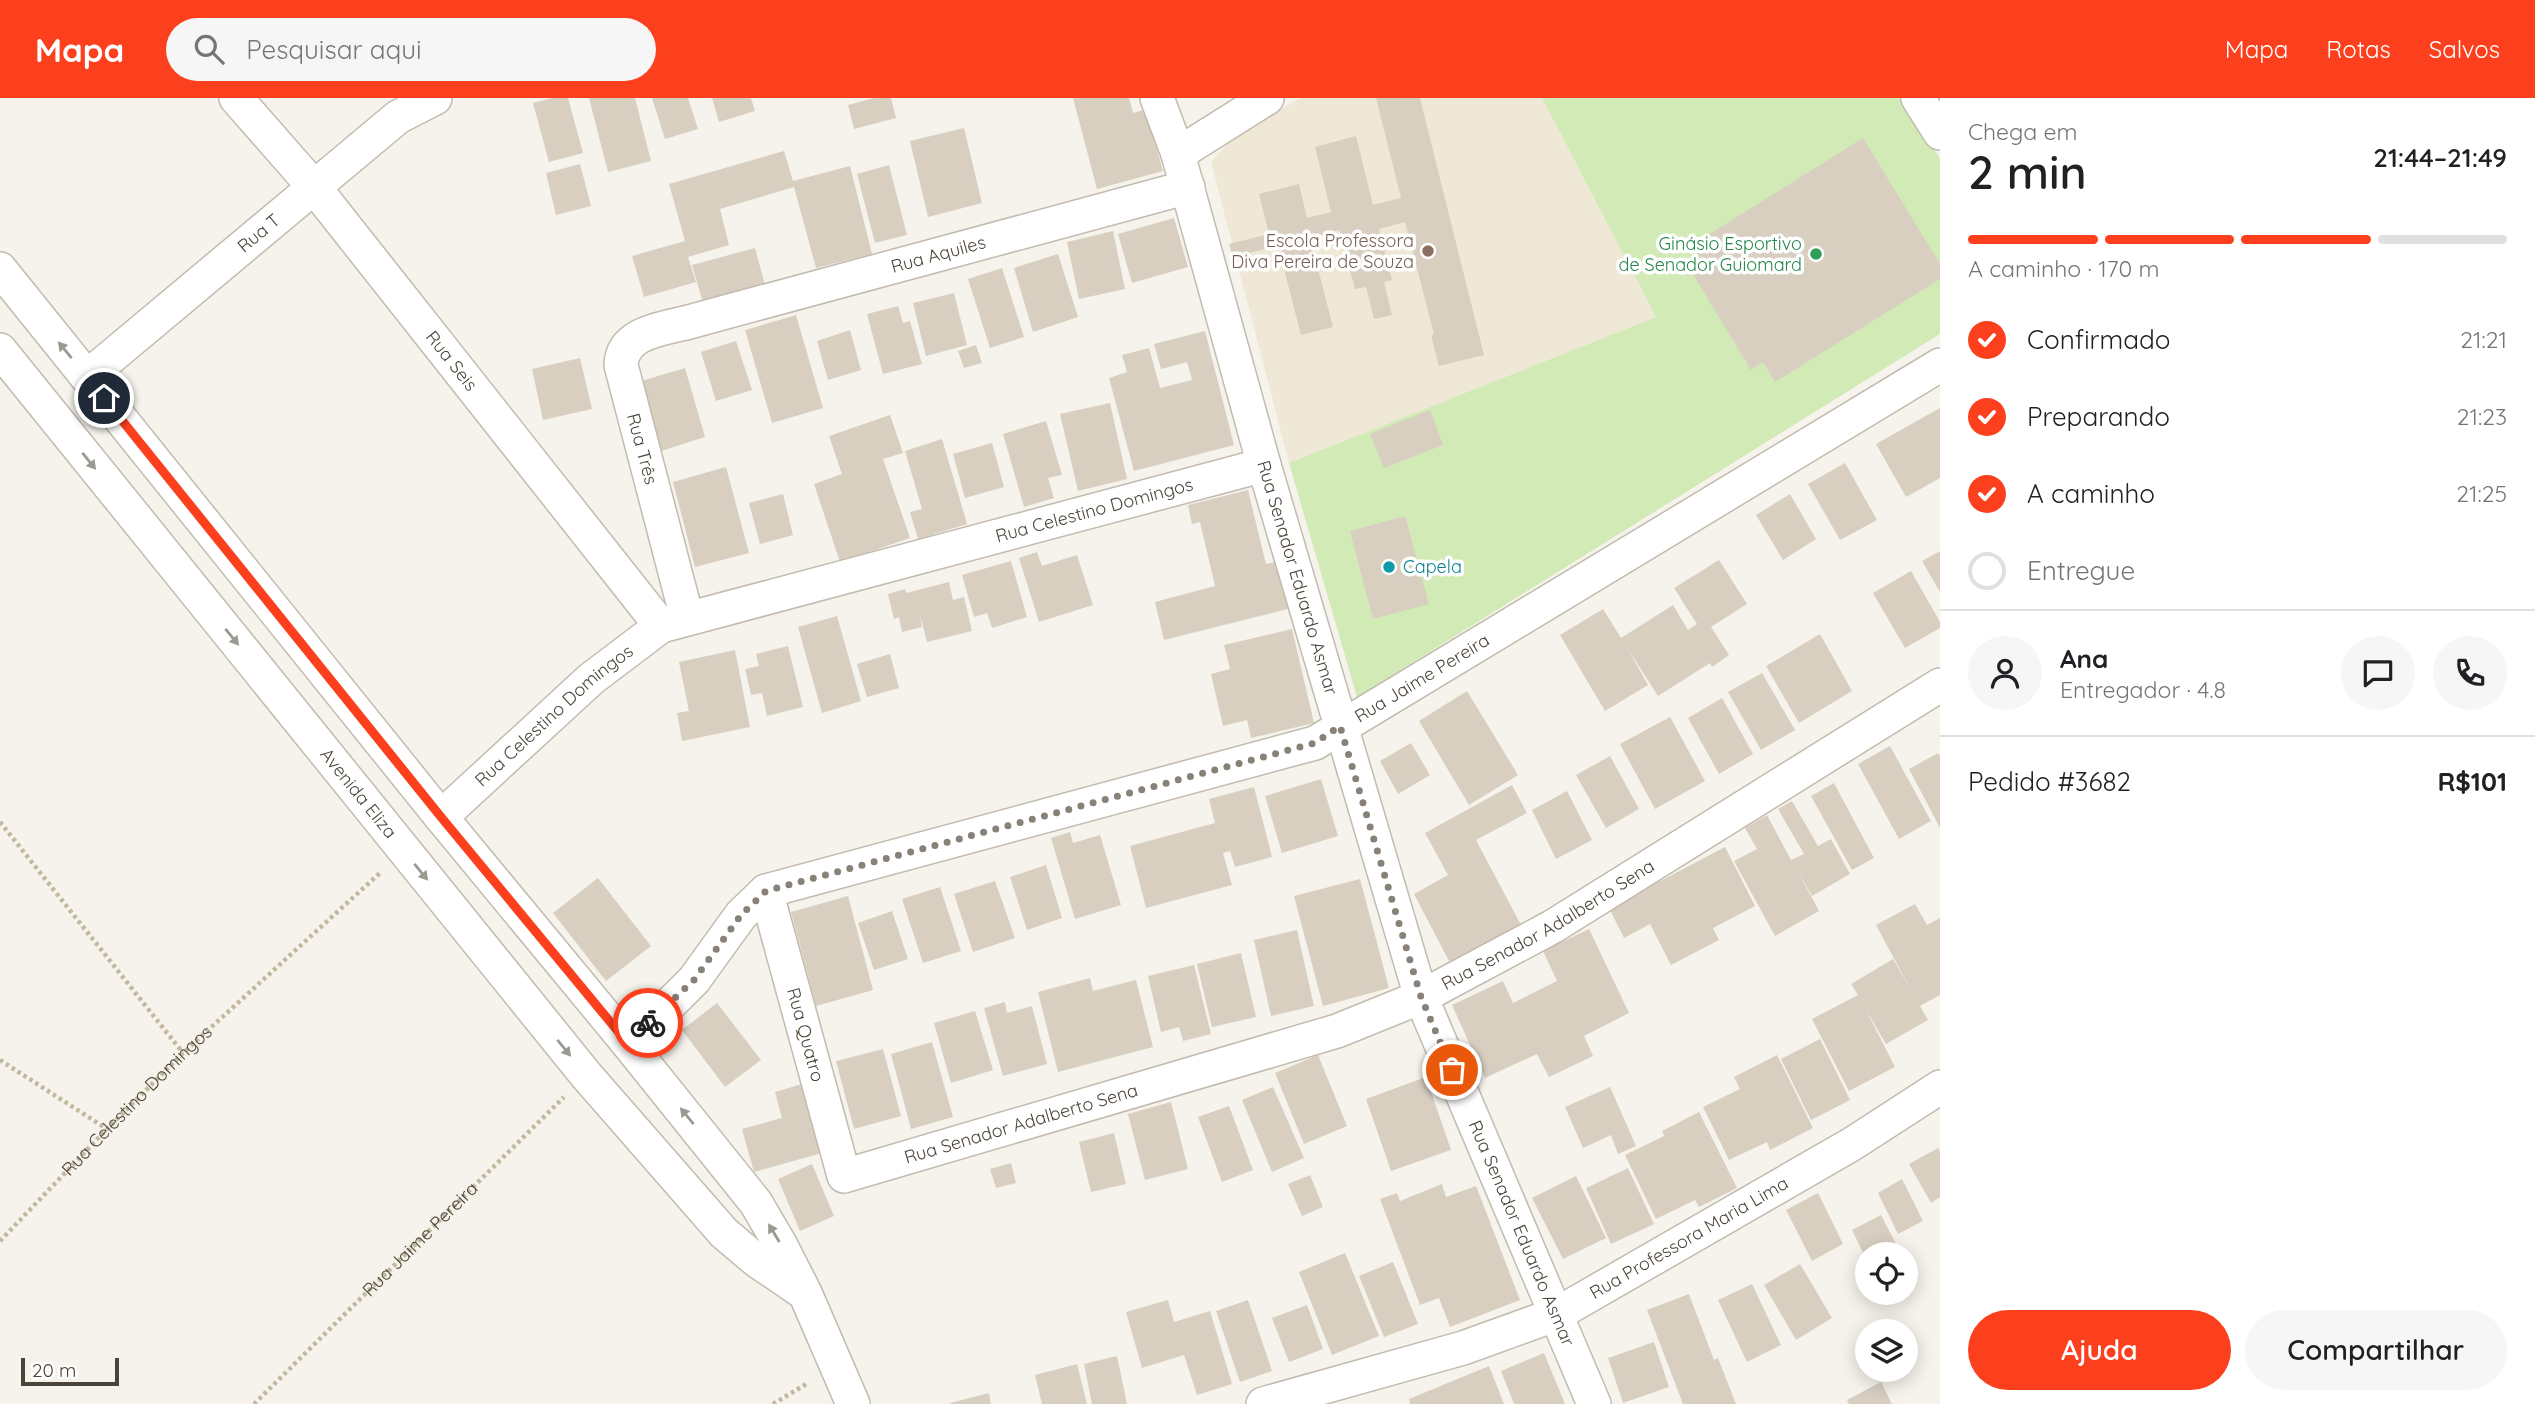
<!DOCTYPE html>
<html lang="pt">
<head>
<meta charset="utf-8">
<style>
	:root { --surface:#fff; --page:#f6f6f6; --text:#202124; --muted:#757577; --line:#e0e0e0; --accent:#fc3f1d }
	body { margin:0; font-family:Quicksand,sans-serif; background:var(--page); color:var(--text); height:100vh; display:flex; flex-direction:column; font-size:26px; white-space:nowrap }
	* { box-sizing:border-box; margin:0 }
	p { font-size:23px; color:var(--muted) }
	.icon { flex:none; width:38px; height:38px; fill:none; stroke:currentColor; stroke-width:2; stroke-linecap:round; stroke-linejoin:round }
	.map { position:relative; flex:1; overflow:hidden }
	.details { display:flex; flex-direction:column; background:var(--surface); width:595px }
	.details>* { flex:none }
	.buttons { position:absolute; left:1855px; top:1144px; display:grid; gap:14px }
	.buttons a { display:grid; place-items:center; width:63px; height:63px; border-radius:50%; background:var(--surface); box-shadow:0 4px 18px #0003; font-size:35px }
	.scale { position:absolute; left:21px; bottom:18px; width:98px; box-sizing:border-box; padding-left:7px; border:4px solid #4b4439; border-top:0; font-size:19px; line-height:24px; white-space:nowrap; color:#4b4439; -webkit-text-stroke:5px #fff; paint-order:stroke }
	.pin { position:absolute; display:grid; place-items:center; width:60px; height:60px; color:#fff; margin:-30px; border:4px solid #fff; border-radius:50%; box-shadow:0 2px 7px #0007 }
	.courier { position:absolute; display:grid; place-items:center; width:70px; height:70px; margin:-35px; border:5px solid #fc3f1d; border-radius:50%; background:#fff; color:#222; box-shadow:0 2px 9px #0007 }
	.headline em { font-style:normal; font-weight:600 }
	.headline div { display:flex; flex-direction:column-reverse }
	.headline { display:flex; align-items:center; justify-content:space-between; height:119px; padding:0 28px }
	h1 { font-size:46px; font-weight:600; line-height:52px }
	.bar { display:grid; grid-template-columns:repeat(4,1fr); gap:10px 7px; align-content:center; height:84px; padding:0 28px }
	.bar i { height:9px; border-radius:5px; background:var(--line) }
	.bar .active { background:var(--accent) }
	.bar p { grid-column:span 4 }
	.line { display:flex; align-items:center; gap:18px; padding:0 28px; border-top:2px solid var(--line) }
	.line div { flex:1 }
	.round { display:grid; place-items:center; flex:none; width:74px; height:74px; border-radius:37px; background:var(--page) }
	ol { padding:0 28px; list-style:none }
	li { display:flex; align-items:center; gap:21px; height:77px }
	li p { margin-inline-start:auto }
	li .icon { padding:7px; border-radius:50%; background:var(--accent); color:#fff; stroke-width:4 }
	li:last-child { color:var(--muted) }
	li i { width:38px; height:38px; border:4px solid var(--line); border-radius:50% }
	.cta { display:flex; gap:14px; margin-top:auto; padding:14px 28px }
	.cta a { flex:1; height:80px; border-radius:42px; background:var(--accent); color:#fff; font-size:28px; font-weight:600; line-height:80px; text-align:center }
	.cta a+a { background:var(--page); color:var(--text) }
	header { display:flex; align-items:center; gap:42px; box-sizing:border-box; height:98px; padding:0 35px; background:var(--accent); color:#fff }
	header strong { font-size:33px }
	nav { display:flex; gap:38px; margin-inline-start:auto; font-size:24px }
	.search { width:490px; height:63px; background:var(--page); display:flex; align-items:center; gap:18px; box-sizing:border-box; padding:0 24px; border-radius:38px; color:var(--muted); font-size:26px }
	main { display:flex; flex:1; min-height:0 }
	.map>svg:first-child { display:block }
	.education { fill:#efe8d6 }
	.green { fill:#d2eab5 }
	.building { fill:#d8cfc1 }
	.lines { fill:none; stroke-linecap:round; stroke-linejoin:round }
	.street-casing { stroke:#c2bbae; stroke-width:36 }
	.path { stroke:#c4b79f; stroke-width:4.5; stroke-dasharray:3.5 3.5; stroke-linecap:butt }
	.street { stroke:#fff; stroke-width:33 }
	.oneway { fill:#9c9892 }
	.done { stroke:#878178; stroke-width:7; stroke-dasharray:0 12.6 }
	.route { stroke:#fc3f1d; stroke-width:9 }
	.education-dot { fill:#8d6e63; stroke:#fff; stroke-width:2.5 }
	.leisure-dot { fill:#2e9e5b; stroke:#fff; stroke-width:2.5 }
	.culture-dot { fill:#0f9aa8; stroke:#fff; stroke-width:2.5 }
	.labels { text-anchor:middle; stroke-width:7; stroke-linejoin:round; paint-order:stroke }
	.street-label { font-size:18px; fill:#4b4439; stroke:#fff }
	.education-label { font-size:18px; fill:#785e54; stroke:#fff; text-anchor:end }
	.leisure-label { font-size:18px; fill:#27864d; stroke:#fff; text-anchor:end }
	.culture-label { font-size:18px; fill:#0d838f; stroke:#fff; text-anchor:start }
</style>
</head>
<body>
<header>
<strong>Mapa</strong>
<div class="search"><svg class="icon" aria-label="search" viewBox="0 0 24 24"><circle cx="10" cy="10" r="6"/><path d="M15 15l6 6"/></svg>Pesquisar aqui</div>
<nav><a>Mapa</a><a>Rotas</a><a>Salvos</a></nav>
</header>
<main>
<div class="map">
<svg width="1940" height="1306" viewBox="0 0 1940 1306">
	<rect width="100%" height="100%" fill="#f6f3ec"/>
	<polygon class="education" points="1300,0 1542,0 1656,219 1289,365 1211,64 1235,38"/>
	<polygon class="green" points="1542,0 1903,0 1940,61 1940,236 1357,599 1289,365 1656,219"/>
	<g class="building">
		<polygon points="552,0 568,0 583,55 549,64 533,5"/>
		<polygon points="589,0 635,0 651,63 608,74"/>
		<polygon points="652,0 688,0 698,31 665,41"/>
		<polygon points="712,0 751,0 755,13 719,24"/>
		<polygon points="874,0 891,0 896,20 854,31 848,7"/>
		<polygon points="1073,0 1129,0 1133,15 1146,11 1163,73 1097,91"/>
		<polygon points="1376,0 1420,0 1484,257 1439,268 1431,237 1434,236 1405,124 1379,131 1392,182 1384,184 1392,217 1374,221 1366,189 1355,191 1339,132 1310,140 1333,229 1301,237 1278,148 1233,159 1229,146 1269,136 1259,96 1299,86 1307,120 1331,114 1315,49 1356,38 1373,107 1401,100"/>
		<polygon points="964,30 982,105 928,119 910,43"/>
		<polygon points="1863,40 1940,166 1940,181 1775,284 1763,264 1751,272 1691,173 1704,166 1692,147"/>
		<polygon points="784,53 793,83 850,68 872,156 816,170 794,89 720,111 729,147 688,159 696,184 644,199 632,158 685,143 669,86"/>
		<polygon points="580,66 591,108 556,117 546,75"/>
		<polygon points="889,67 907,137 875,145 857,76"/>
		<polygon points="1174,120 1188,169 1132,185 1118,136"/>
		<polygon points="1113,133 1125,191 1079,201 1067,144"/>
		<polygon points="755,150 765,187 703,205 692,167"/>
		<polygon points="1058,156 1078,219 1033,234 1014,170"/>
		<polygon points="1002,170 1024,239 990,250 968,181"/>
		<polygon points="954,195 967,247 926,258 913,205"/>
		<polygon points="898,208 903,225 910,223 922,266 883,276 867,216"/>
		<polygon points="796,217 823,310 772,325 745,232"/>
		<polygon points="850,232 861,272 828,282 817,243"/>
		<polygon points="1205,233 1234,347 1134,373 1109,280 1127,274 1122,257 1149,250 1160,290 1192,282 1187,264 1161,271 1154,246"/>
		<polygon points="736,243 752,292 716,303 701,254"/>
		<polygon points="976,247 982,265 964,270 958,253"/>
		<polygon points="580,260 592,311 543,322 532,271"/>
		<polygon points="685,270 705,339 658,354 638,284"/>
		<polygon points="1110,305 1127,381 1078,393 1060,316"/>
		<polygon points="1940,310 1940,380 1906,399 1876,346"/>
		<polygon points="1430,312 1443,347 1384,370 1370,336"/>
		<polygon points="890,317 903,355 883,361 910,440 840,464 814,386 842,376 829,338"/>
		<polygon points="1046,323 1062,377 1048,380 1054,400 1024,409 1003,336"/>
		<polygon points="942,341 967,426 918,441 910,414 922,411 905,353"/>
		<polygon points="992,345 1004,389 965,400 953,356"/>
		<polygon points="1845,365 1877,422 1840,442 1808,386"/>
		<polygon points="726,369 749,455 695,469 673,384"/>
		<polygon points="1248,392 1266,466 1276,464 1288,511 1164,542 1155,504 1215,488 1200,424 1192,426 1188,407"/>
		<polygon points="783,396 793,437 760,446 749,405"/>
		<polygon points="1790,396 1816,441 1783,462 1756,417"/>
		<polygon points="1405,418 1429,506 1373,521 1350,433"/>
		<polygon points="1940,453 1940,494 1922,463"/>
		<polygon points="1037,454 1042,468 1077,457 1093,507 1039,524 1019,460"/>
		<polygon points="1719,462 1747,506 1711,529 1729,557 1712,569 1710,565 1658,598 1628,551 1648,587 1605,613 1560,537 1603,511 1621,540 1673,507 1688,532 1697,526 1674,490"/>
		<polygon points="1011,463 1027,519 992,530 987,515 974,519 962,477"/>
		<polygon points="1911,473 1940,524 1940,530 1905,550 1873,495"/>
		<polygon points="949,484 953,502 964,499 972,533 927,544 920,516 922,529 902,534 899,519 894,521 888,496 905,491 906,495"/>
		<polygon points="837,518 861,603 822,615 798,529"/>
		<polygon points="1292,531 1314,625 1251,640 1247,622 1223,628 1211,576 1230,571 1224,547"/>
		<polygon points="1820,536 1852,593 1799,625 1766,568"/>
		<polygon points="788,548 803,609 767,618 762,595 751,597 745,571 759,568 756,556"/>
		<polygon points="735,552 750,629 682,643 677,615 689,613 679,564"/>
		<polygon points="890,556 899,590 867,599 857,566"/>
		<polygon points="1762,575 1795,632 1761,652 1728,594"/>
		<polygon points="1467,593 1518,677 1469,707 1419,623"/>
		<polygon points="1722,600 1753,656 1719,676 1688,620"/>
		<polygon points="1670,619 1705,683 1655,711 1620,646"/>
		<polygon points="1411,645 1430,677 1398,696 1380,663"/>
		<polygon points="1890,648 1931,723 1899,741 1858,666"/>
		<polygon points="1938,655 1940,658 1940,730 1909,671"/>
		<polygon points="1610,658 1639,711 1606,730 1576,677"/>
		<polygon points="1321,681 1338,738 1282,755 1265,698"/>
		<polygon points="1834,685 1874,760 1852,772 1811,698"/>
		<polygon points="1512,687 1527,715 1476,742 1521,827 1450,865 1414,796 1448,777 1425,735"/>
		<polygon points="1254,689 1272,759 1235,769 1230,753 1223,755 1232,787 1146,810 1130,748 1215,725 1209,701"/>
		<polygon points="1567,693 1592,742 1556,761 1532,712"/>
		<polygon points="1792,703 1818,748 1831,741 1850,776 1812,798 1796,770 1819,813 1775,838 1734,763 1757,751 1745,730 1767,717 1791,762 1804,756 1778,711"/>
		<polygon points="1070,734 1073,745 1100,737 1121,807 1075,821 1051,740"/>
		<polygon points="1725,749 1755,808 1713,830 1719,842 1671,867 1650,826 1624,840 1609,810"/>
		<polygon points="1046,767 1062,820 1027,832 1010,779"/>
		<polygon points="598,780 651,848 606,883 553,815"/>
		<polygon points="1360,781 1389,890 1323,908 1294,798"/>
		<polygon points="995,783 1015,840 973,854 954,796"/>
		<polygon points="940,789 961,853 923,865 902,801"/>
		<polygon points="848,798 873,892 816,908 791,814"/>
		<polygon points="1915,806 1927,827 1940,820 1940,897 1920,908 1928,922 1886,946 1866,912 1895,969 1849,993 1812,921 1858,897 1851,886 1893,861 1911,892 1876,827"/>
		<polygon points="892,813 908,861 874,872 858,825"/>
		<polygon points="1589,831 1629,915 1584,938 1593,958 1549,979 1537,956 1485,980 1452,907 1503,883 1513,905 1557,883 1543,853"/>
		<polygon points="1297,832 1314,908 1271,918 1254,842"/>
		<polygon points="1241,855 1256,919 1212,929 1197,866"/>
		<polygon points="1194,867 1211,936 1183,943 1179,929 1161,934 1148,878"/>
		<polygon points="1090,880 1093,893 1136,882 1153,949 1058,974 1038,894"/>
		<polygon points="1005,904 1007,915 1032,908 1047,966 1003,978 984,910"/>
		<polygon points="717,905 761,962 725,989 682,932"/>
		<polygon points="975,913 993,972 951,985 934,925"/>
		<polygon points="1820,941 1850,1002 1811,1022 1781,961"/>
		<polygon points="932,944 953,1019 911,1031 891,956"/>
		<polygon points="883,951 901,1018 854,1031 836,963"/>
		<polygon points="1318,957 1347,1028 1304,1046 1275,975"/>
		<polygon points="1777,957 1813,1030 1770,1052 1767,1044 1729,1062 1703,1009 1740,991 1734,979"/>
		<polygon points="1426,979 1451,1052 1391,1073 1366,1001"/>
		<polygon points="802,986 822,1055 754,1074 742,1031 782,1020 775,994"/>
		<polygon points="1273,989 1304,1060 1272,1074 1242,1002"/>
		<polygon points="1610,989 1636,1048 1618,1056 1611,1037 1583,1050 1565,1009"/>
		<polygon points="1171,1004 1188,1071 1145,1082 1128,1016"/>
		<polygon points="1229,1008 1253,1072 1222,1084 1198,1019"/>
		<polygon points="1699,1014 1737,1090 1699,1109 1695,1102 1656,1121 1625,1057 1664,1038 1662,1033"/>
		<polygon points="1114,1035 1126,1086 1091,1094 1079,1044"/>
		<polygon points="1938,1050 1940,1054 1940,1099 1931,1105 1909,1066"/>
		<polygon points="1011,1065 1016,1085 996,1090 990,1071"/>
		<polygon points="812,1066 834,1118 800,1133 778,1081"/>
		<polygon points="1628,1070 1654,1126 1611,1146 1586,1090"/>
		<polygon points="1310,1077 1323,1109 1302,1118 1288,1086"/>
		<polygon points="1576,1078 1606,1140 1563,1161 1532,1100"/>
		<polygon points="1902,1081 1923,1123 1898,1136 1878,1095"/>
		<polygon points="1442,1086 1446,1099 1476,1088 1520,1202 1450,1229 1439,1200 1420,1207 1380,1101 1397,1095 1400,1103"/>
		<polygon points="1818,1095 1843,1146 1812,1163 1786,1112"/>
		<polygon points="1881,1117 1898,1150 1886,1157 1867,1157 1867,1163 1852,1132"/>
		<polygon points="1345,1155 1379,1238 1332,1257 1299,1174"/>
		<polygon points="1393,1164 1418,1226 1384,1239 1359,1178"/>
		<polygon points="1800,1166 1832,1220 1796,1242 1764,1187"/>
		<polygon points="1752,1186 1781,1247 1747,1264 1718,1202"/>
		<polygon points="1689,1196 1714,1262 1718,1260 1736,1306 1683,1306 1647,1212"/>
		<polygon points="1168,1202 1174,1224 1210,1213 1232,1286 1197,1297 1184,1257 1142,1270 1126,1214"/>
		<polygon points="1248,1202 1272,1273 1240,1284 1216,1213"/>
		<polygon points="1307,1207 1323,1251 1289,1264 1272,1220"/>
		<polygon points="1654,1244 1669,1289 1623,1305 1608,1260"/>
		<polygon points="1544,1255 1565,1306 1514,1306 1501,1273"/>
		<polygon points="1117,1258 1127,1306 1092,1306 1084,1266"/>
		<polygon points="1077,1266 1087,1306 1042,1306 1035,1277"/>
		<polygon points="1489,1268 1504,1306 1410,1306 1409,1301"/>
		<polygon points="1881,1284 1892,1306 1849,1306 1847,1302"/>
		<polygon points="989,1295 991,1306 950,1306 950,1305"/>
	</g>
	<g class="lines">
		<g class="street-casing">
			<g id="street">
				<path id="s3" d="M236 0 314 89 661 528"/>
				<path id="s4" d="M1157 0 1178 56 1264 367 1421 899 1594 1306"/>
				<polyline points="1918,0 1940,35"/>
				<polyline points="1178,56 1267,0"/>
				<polyline points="0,171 441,719 626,943 756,1105 780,1146 805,1195 853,1306"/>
				<path id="s5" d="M0 252 586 977 724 1135 756 1162 803 1194"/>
				<path id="s6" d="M87 279 398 19 435 0"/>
				<path id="s7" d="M687 520 621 267C622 234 663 231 689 224L1188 89"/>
				<path id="s8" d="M441 719 591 581 661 528 1264 367"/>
				<path id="s9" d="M766 793 844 1078 1337 933 1421 899 1552 829 1940 587"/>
				<path id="s10" d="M626 943 664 912 694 882 741 817 766 793 1315 645 1940 267"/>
				<path id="s11" d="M1263 1306 1463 1250 1557 1216 1852 1046 1940 989"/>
			</g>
		</g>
		<g class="path">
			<polyline points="0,724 183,955"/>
			<polyline points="0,962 107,1031"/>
			<path id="s1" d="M0 1143 107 1031 183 955 381 774"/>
			<path id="s2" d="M254 1306 564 999"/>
			<polyline points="773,1306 808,1285"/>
		</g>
		<use href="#street" class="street"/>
	</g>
	<defs><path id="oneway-solid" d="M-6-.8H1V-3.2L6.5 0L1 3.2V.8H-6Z" transform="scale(1.75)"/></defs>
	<g class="oneway">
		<use href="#oneway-solid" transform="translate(65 252) rotate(-129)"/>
		<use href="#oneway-solid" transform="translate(89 363) rotate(51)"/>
		<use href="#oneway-solid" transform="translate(232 539) rotate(51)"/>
		<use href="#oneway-solid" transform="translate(421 774) rotate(51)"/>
		<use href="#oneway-solid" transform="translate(564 950) rotate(51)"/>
		<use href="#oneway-solid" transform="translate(687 1018) rotate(-129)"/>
		<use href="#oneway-solid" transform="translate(774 1135) rotate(-121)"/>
	</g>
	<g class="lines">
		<polyline class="done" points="648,925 694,882 741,817 766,793 1315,645 1340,628 1421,899 1452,972"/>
		<polyline class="route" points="104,300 441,719 626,943 648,925"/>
	</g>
	<circle class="education-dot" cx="1428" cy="153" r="7"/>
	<circle class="leisure-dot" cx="1816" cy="156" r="7"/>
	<circle class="culture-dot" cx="1389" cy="469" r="7"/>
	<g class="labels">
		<g class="street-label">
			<text dy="6" stroke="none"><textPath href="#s6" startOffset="224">Rua T</textPath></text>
			<text dy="6" stroke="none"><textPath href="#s7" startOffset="607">Rua Aquiles</textPath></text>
			<text dy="6" stroke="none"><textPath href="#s3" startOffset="340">Rua Seis</textPath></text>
			<text transform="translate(642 351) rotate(75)" y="6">Rua Três</text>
			<text dy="6" stroke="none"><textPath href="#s8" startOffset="740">Rua Celestino Domingos</textPath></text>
			<text dy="6" stroke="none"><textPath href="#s4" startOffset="500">Rua Senador Eduardo Asmar</textPath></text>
			<text dy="6" stroke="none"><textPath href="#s10" startOffset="900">Rua Jaime Pereira</textPath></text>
			<text dy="6" stroke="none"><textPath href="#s8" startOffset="152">Rua Celestino Domingos</textPath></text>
			<text dy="6" stroke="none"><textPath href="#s5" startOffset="570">Avenida Eliza</textPath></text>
			<text dy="6" stroke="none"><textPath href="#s9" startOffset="1046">Rua Senador Adalberto Sena</textPath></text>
			<text dy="6" stroke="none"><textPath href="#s9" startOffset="149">Rua Quatro</textPath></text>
			<text dy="6" stroke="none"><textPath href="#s1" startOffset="196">Rua Celestino Domingos</textPath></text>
			<text dy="6" stroke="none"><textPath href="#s9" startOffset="480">Rua Senador Adalberto Sena</textPath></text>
			<text dy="6" stroke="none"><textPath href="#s4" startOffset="1194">Rua Senador Eduardo Asmar</textPath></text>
			<text dy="6" stroke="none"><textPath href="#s11" startOffset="460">Rua Professora Maria Lima</textPath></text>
			<text dy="6" stroke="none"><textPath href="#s2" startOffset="234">Rua Jaime Pereira</textPath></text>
		</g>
		<g class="education-label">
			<text x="1414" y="149">Escola Professora<tspan x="1414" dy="21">Diva Pereira de Souza</tspan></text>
		</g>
		<g class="leisure-label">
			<text x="1802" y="152">Ginásio Esportivo<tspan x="1802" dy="21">de Senador Guiomard</tspan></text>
		</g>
		<g class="culture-label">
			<text x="1403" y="475">Capela</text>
		</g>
	</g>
</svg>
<div class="buttons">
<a><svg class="icon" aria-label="locate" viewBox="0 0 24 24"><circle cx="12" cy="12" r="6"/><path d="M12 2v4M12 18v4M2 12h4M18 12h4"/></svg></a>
<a><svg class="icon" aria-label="layers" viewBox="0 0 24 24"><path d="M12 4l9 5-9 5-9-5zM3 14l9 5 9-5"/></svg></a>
</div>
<div class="scale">20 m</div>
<div class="pin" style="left:1452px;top:972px;background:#ea580c"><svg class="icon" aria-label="bag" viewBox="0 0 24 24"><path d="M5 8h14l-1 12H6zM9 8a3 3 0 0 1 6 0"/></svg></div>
<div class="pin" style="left:104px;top:300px;background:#1f2937"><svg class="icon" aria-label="home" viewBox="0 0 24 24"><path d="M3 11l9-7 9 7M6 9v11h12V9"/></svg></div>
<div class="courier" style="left:648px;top:925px"><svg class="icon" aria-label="bike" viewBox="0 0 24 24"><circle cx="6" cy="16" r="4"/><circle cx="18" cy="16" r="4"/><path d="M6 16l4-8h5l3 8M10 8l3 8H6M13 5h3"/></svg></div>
</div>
<section class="details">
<div class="headline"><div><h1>2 min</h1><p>Chega em</p></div><em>21:44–21:49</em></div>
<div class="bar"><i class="active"></i><i class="active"></i><i class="active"></i><i></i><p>A caminho · 170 m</p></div>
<ol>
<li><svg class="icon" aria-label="check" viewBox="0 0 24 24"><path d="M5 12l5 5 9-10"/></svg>Confirmado<p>21:21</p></li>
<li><svg class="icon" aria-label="check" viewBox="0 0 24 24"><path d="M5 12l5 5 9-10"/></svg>Preparando<p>21:23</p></li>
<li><svg class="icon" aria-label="check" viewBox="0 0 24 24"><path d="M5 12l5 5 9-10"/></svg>A caminho<p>21:25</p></li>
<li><i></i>Entregue</li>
</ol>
<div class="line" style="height:126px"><a class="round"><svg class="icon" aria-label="person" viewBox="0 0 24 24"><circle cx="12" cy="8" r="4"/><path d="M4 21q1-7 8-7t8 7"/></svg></a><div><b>Ana</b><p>Entregador · 4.8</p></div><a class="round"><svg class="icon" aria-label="chat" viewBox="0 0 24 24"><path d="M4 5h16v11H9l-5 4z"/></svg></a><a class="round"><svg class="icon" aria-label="phone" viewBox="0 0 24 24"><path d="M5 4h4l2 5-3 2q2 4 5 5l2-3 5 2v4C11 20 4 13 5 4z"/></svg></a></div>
<div class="line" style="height:91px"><div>Pedido #3682</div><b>R$101</b></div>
<div class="cta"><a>Ajuda</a><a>Compartilhar</a></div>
</section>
</main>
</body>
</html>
